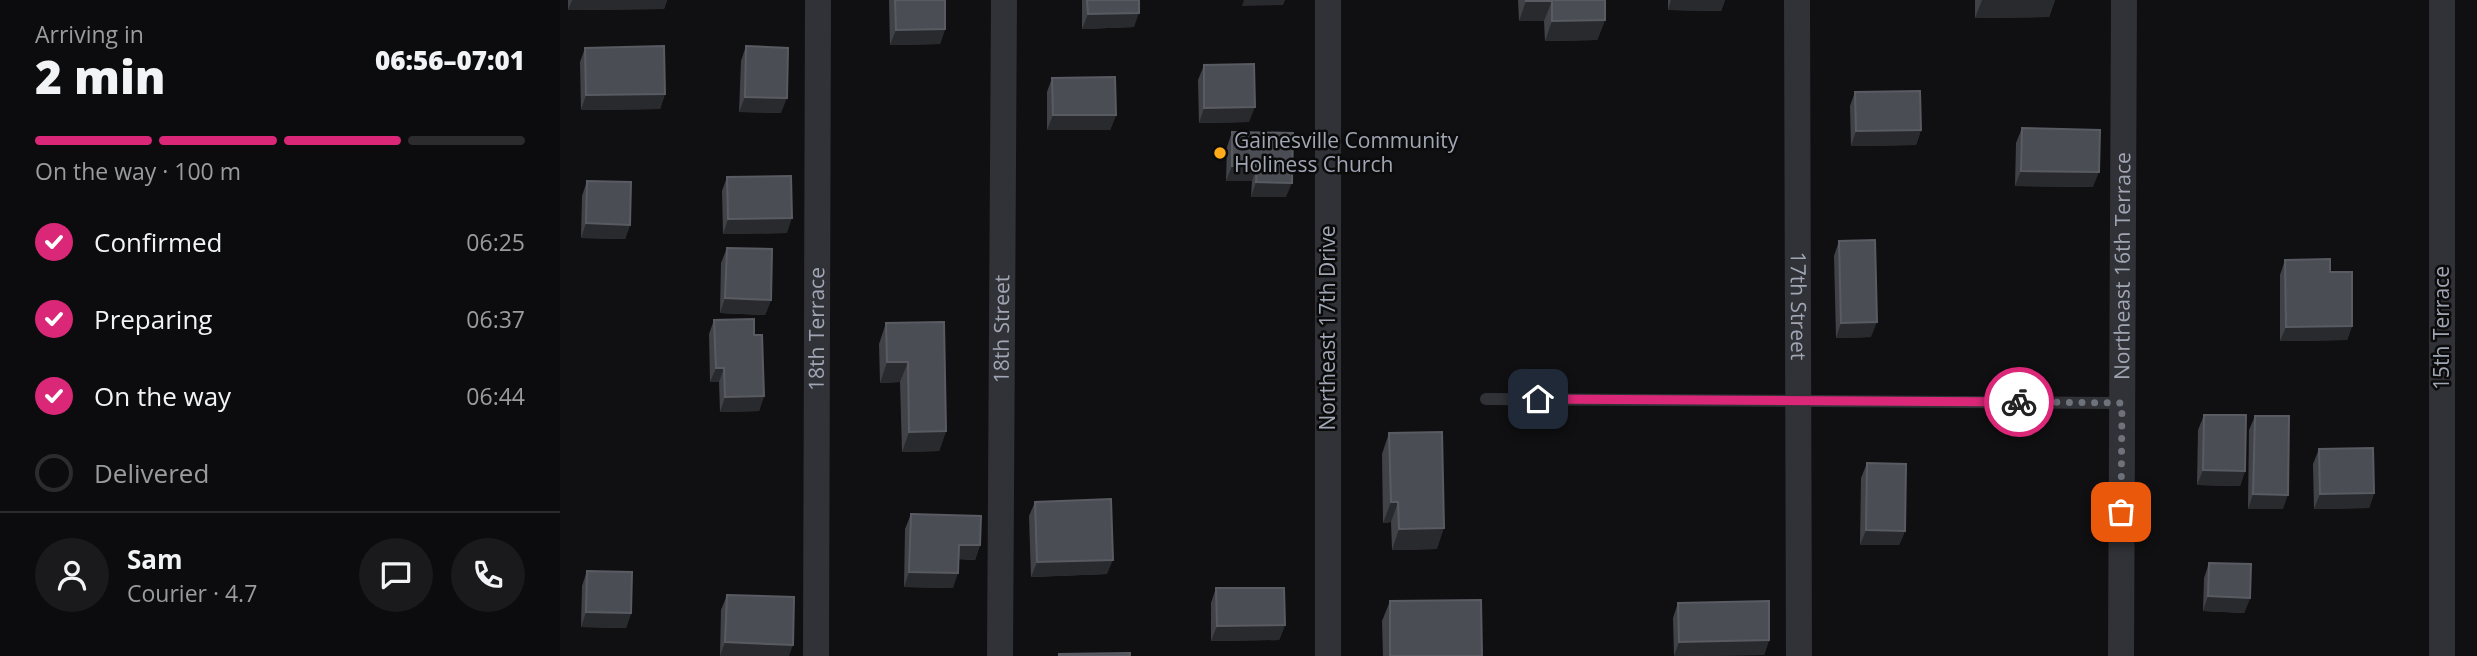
<!DOCTYPE html>
<html lang="en">
<head>
<meta charset="utf-8">
<style>
	:root { --surface:#0c0c0e; --page:#1a1a1c; --text:#f1f3f6; --muted:#9a9b9e; --line:#2c2c2e; --accent:#db2777 }
	body { margin:0; font-family:"Open Sans",sans-serif; background:var(--page); color:var(--text); height:100vh; display:flex; flex-direction:column; font-size:26px; white-space:nowrap }
	* { box-sizing:border-box; margin:0 }
	p { font-size:23px; color:var(--muted) }
	.icon { flex:none; width:38px; height:38px; fill:none; stroke:currentColor; stroke-width:2; stroke-linecap:round; stroke-linejoin:round }
	.map { position:relative; flex:1; overflow:hidden }
	.drawer { display:flex; flex-direction:column; background:var(--surface); width:560px }
	.drawer>* { flex:none }
	.pin { position:absolute; display:grid; place-items:center; width:60px; height:60px; color:#fff; margin:-30px; border-radius:14px; box-shadow:0 4px 10px #0006 }
	.courier { position:absolute; display:grid; place-items:center; width:70px; height:70px; margin:-35px; border:5px solid #db2777; border-radius:50%; background:#fff; color:#222; box-shadow:0 2px 9px #0007 }
	.overview em { font-style:normal; font-weight:800 }
	.overview div { display:flex; flex-direction:column-reverse }
	.overview { display:flex; align-items:center; justify-content:space-between; height:119px; padding:0 35px }
	h1 { font-size:46px; font-weight:800; line-height:52px }
	.bar { display:grid; grid-template-columns:repeat(4,1fr); gap:10px 7px; align-content:center; height:84px; padding:0 35px }
	.bar i { height:9px; border-radius:5px; background:var(--line) }
	.bar .on { background:var(--accent) }
	.bar p { grid-column:span 4 }
	.line { display:flex; align-items:center; gap:18px; padding:0 35px; border-top:2px solid var(--line) }
	.line div { flex:1 }
	.round { display:grid; place-items:center; flex:none; width:74px; height:74px; border-radius:37px; background:var(--page) }
	ol { padding:0 35px; list-style:none }
	li { display:flex; align-items:center; gap:21px; height:77px }
	li p { margin-inline-start:auto }
	li .icon { padding:7px; border-radius:50%; background:var(--accent); color:#fff; stroke-width:4 }
	li:last-child { color:var(--muted) }
	li i { width:38px; height:38px; border:4px solid var(--line); border-radius:50% }
	main { display:flex; flex:1; min-height:0 }
	.map>svg:first-child { display:block }
	.lines { fill:none; stroke-linecap:round; stroke-linejoin:round }
	.service { stroke:#313237; stroke-width:12 }
	.minor { stroke:#313237; stroke-width:26 }
	.wall { fill:#414248 }
	.shaded-wall { fill:#292a2e }
	.building { fill:#4b4d54; stroke:#595b63; stroke-width:2 }
	.done { stroke:#6e727b; stroke-width:7; stroke-dasharray:0 12.6 }
	.route { stroke:#db2777; stroke-width:9 }
	.poi-dot { fill:#ffab1a; stroke:#0b0b0c; stroke-width:2.5 }
	.labels { text-anchor:middle; stroke-width:5; stroke-linejoin:round; paint-order:stroke }
	.poi-label { font-size:21px; fill:#a0a6b4; stroke:#0b0b0c; text-anchor:start }
	.street-label { font-size:21px; fill:#a0a6b4; stroke:#0b0b0c }
</style>
</head>
<body>
<main>
<section class="drawer">
<div class="overview"><div><h1>2 min</h1><p>Arriving in</p></div><em>06:56–07:01</em></div>
<div class="bar"><i class="on"></i><i class="on"></i><i class="on"></i><i></i><p>On the way · 100 m</p></div>
<ol>
<li><svg class="icon" aria-label="check" viewBox="0 0 24 24"><path d="M5 12l5 5 9-10"/></svg>Confirmed<p>06:25</p></li>
<li><svg class="icon" aria-label="check" viewBox="0 0 24 24"><path d="M5 12l5 5 9-10"/></svg>Preparing<p>06:37</p></li>
<li><svg class="icon" aria-label="check" viewBox="0 0 24 24"><path d="M5 12l5 5 9-10"/></svg>On the way<p>06:44</p></li>
<li><i></i>Delivered</li>
</ol>
<div class="line" style="height:126px"><a class="round"><svg class="icon" aria-label="person" viewBox="0 0 24 24"><circle cx="12" cy="8" r="4"/><path d="M4 21q1-7 8-7t8 7"/></svg></a><div><b>Sam</b><p>Courier · 4.7</p></div><a class="round"><svg class="icon" aria-label="chat" viewBox="0 0 24 24"><path d="M4 5h16v11H9l-5 4z"/></svg></a><a class="round"><svg class="icon" aria-label="phone" viewBox="0 0 24 24"><path d="M5 4h4l2 5-3 2q2 4 5 5l2-3 5 2v4C11 20 4 13 5 4z"/></svg></a></div>
</section>
<div class="map">
<svg width="1917" height="656" viewBox="0 0 1917 656">
	<rect width="100%" height="100%" fill="#101012"/>
	<g class="lines">
		<polyline class="service" points="926,399 1562,403"/>
		<g class="minor">
			<path id="s1" d="M1237 0 1239 656"/>
			<path id="s2" d="M256 656 258 0"/>
			<path id="s3" d="M440 656 444 0"/>
			<polyline points="768,656 768,0"/>
			<path id="s4" d="M1561 656 1564 0"/>
			<polyline points="1882,656 1882,0"/>
		</g>
	</g>
	<g class="wall">
		<polygon points="8,0 107,0 104,9 8,10"/>
		<polygon points="329,0 385,0 385,29 380,44 330,45"/>
		<polygon points="522,0 579,0 574,27 522,29"/>
		<polygon points="958,0 1045,0 1045,20 1037,40 985,41 984,21 959,21"/>
		<polygon points="1108,0 1165,0 1161,11 1108,10"/>
		<polygon points="1415,0 1495,0 1489,17 1415,18"/>
		<polygon points="186,46 221,113 179,112 181,61"/>
		<polygon points="25,48 105,94 100,109 21,110 20,62"/>
		<polygon points="644,65 689,122 639,123 638,80"/>
		<polygon points="492,78 556,115 550,130 487,130 487,92"/>
		<polygon points="1295,92 1361,130 1356,145 1291,146 1290,106"/>
		<polygon points="1462,128 1533,187 1455,186 1456,143"/>
		<polygon points="672,132 726,197 691,197 692,181 666,181 667,147"/>
		<polygon points="167,177 227,233 163,234 162,191"/>
		<polygon points="27,181 70,225 65,239 21,238 22,196"/>
		<polygon points="1279,241 1311,337 1276,338 1274,256"/>
		<polygon points="167,248 211,300 205,315 160,313 161,263"/>
		<polygon points="1725,260 1770,272 1792,326 1787,340 1720,341 1720,275"/>
		<polygon points="154,320 194,335 204,396 199,411 160,412 159,382 150,382 149,334"/>
		<polygon points="326,323 386,431 379,451 342,452 340,382 320,383 319,344"/>
		<polygon points="1644,415 1685,471 1680,486 1637,485 1638,430"/>
		<polygon points="1695,416 1723,509 1688,509 1689,430"/>
		<polygon points="829,433 877,549 832,550 831,522 823,523 822,454"/>
		<polygon points="1759,449 1814,493 1809,508 1754,509 1753,464"/>
		<polygon points="1307,463 1345,531 1339,545 1300,545 1301,478"/>
		<polygon points="475,502 547,574 471,577 469,516"/>
		<polygon points="351,514 420,545 415,560 399,559 393,588 344,587 345,529"/>
		<polygon points="1649,563 1690,598 1684,613 1643,611 1644,578"/>
		<polygon points="27,571 71,613 66,628 21,627 22,586"/>
		<polygon points="656,588 725,625 719,640 651,641 651,603"/>
		<polygon points="167,595 229,656 160,656 161,610"/>
		<polygon points="830,601 922,656 823,656 822,621"/>
		<polygon points="1118,603 1209,640 1204,655 1114,656 1113,618"/>
	</g>
	<g class="shaded-wall">
		<polygon points="12,0 107,0 104,9 8,10"/>
		<polygon points="684,0 725,0 723,5 682,6"/>
		<polygon points="1111,0 1165,0 1161,11 1108,10"/>
		<polygon points="1422,0 1495,0 1489,17 1415,18"/>
		<polygon points="966,1 992,1 984,21 959,21"/>
		<polygon points="579,13 574,27 522,29 528,14"/>
		<polygon points="1045,20 1037,40 985,41 992,21"/>
		<polygon points="385,29 380,44 330,45 336,30"/>
		<polygon points="105,94 100,109 21,110 26,95"/>
		<polygon points="185,97 227,98 221,113 179,112"/>
		<polygon points="695,107 689,122 639,123 644,108"/>
		<polygon points="493,115 556,115 550,130 487,130"/>
		<polygon points="1361,130 1356,145 1291,146 1296,131"/>
		<polygon points="672,166 697,166 692,181 666,181"/>
		<polygon points="1461,171 1539,172 1533,187 1455,186"/>
		<polygon points="696,182 732,183 726,197 691,197"/>
		<polygon points="232,218 227,233 163,234 168,219"/>
		<polygon points="26,223 70,225 65,239 21,238"/>
		<polygon points="165,298 211,300 205,315 160,313"/>
		<polygon points="1317,322 1311,337 1276,338 1281,323"/>
		<polygon points="1792,326 1787,340 1720,341 1726,327"/>
		<polygon points="327,362 348,362 340,382 320,383"/>
		<polygon points="156,368 164,368 159,382 150,382"/>
		<polygon points="204,396 199,411 160,412 165,397"/>
		<polygon points="386,431 379,451 342,452 349,432"/>
		<polygon points="1643,470 1685,471 1680,486 1637,485"/>
		<polygon points="1814,493 1809,508 1754,509 1760,494"/>
		<polygon points="1693,494 1728,495 1723,509 1688,509"/>
		<polygon points="831,502 838,502 831,522 823,523"/>
		<polygon points="884,528 877,549 832,550 839,529"/>
		<polygon points="1306,530 1345,531 1339,545 1300,545"/>
		<polygon points="399,545 420,545 415,560 394,559"/>
		<polygon points="553,560 547,574 471,577 477,562"/>
		<polygon points="349,572 398,573 393,588 344,587"/>
		<polygon points="1648,596 1690,598 1684,613 1643,611"/>
		<polygon points="26,612 71,613 66,628 21,627"/>
		<polygon points="725,625 719,640 651,641 657,626"/>
		<polygon points="1209,640 1204,655 1114,656 1119,642"/>
		<polygon points="165,642 233,645 229,656 160,656"/>
	</g>
	<g class="building">
		<polygon points="335,0 385,0 385,29 336,30"/>
		<polygon points="527,0 579,0 579,13 528,14"/>
		<polygon points="966,0 1045,0 1045,20 992,21 992,1 966,1"/>
		<polygon points="104,46 105,94 26,95 25,48"/>
		<polygon points="186,46 228,48 227,98 185,97"/>
		<polygon points="694,64 695,107 644,108 644,65"/>
		<polygon points="555,77 556,115 493,115 492,78"/>
		<polygon points="1360,91 1361,130 1296,131 1295,92"/>
		<polygon points="1462,128 1540,130 1539,172 1461,171"/>
		<polygon points="672,132 733,133 732,183 696,182 697,166 672,166"/>
		<polygon points="231,176 232,218 168,219 167,177"/>
		<polygon points="27,181 71,182 70,225 26,223"/>
		<polygon points="1315,240 1317,322 1281,323 1279,241"/>
		<polygon points="167,248 212,249 211,300 165,298"/>
		<polygon points="1770,259 1770,272 1792,272 1792,326 1726,327 1725,260"/>
		<polygon points="194,319 194,335 202,335 204,396 165,397 164,368 156,368 154,320"/>
		<polygon points="384,322 386,431 349,432 348,362 327,362 326,323"/>
		<polygon points="1644,415 1686,415 1685,471 1643,470"/>
		<polygon points="1695,416 1729,416 1728,495 1693,494"/>
		<polygon points="882,432 884,528 839,529 838,502 831,502 829,433"/>
		<polygon points="1813,448 1814,493 1760,494 1759,449"/>
		<polygon points="1307,463 1346,464 1345,531 1306,530"/>
		<polygon points="551,499 553,560 477,562 475,502"/>
		<polygon points="351,514 421,516 420,545 399,545 398,573 349,572"/>
		<polygon points="1649,563 1691,564 1690,598 1648,596"/>
		<polygon points="27,571 72,572 71,613 26,612"/>
		<polygon points="656,588 724,588 725,625 657,626"/>
		<polygon points="167,595 234,597 233,645 165,642"/>
		<polygon points="921,600 922,656 830,656 830,601"/>
		<polygon points="1209,601 1209,640 1119,642 1118,603"/>
		<polygon points="570,653 570,656 499,656 499,654"/>
	</g>
	<g class="lines">
		<polyline class="done" points="1459,402 1562,403 1561,512"/>
		<polyline class="route" points="978,399 1459,402"/>
	</g>
	<circle class="poi-dot" cx="660" cy="153" r="7"/>
	<g class="labels">
		<g class="poi-label">
			<text x="674" y="148">Gainesville Community<tspan x="674" dy="24">Holiness Church</tspan></text>
		</g>
		<g class="street-label">
			<text dy="7" stroke="none"><textPath href="#s4" startOffset="390">Northeast 16th Terrace</textPath></text>
			<text dy="7" stroke="none"><textPath href="#s1" startOffset="306">17th Street</textPath></text>
			<text dy="7" stroke="none"><textPath href="#s2" startOffset="327">18th Terrace</textPath></text>
			<text dy="7" stroke="none"><textPath href="#s3" startOffset="327">18th Street</textPath></text>
			<text transform="translate(768 328) rotate(-90)" y="7">Northeast 17th Drive</text>
			<text transform="translate(1882 328) rotate(-90)" y="7">15th Terrace</text>
		</g>
	</g>
</svg>
<div class="pin" style="left:1561px;top:512px;background:#ea580c"><svg class="icon" aria-label="bag" viewBox="0 0 24 24"><path d="M5 8h14l-1 12H6zM9 8a3 3 0 0 1 6 0"/></svg></div>
<div class="pin" style="left:978px;top:399px;background:#1f2937"><svg class="icon" aria-label="home" viewBox="0 0 24 24"><path d="M3 11l9-7 9 7M6 9v11h12V9"/></svg></div>
<div class="courier" style="left:1459px;top:402px"><svg class="icon" aria-label="bike" viewBox="0 0 24 24"><circle cx="6" cy="16" r="4"/><circle cx="18" cy="16" r="4"/><path d="M6 16l4-8h5l3 8M10 8l3 8H6M13 5h3"/></svg></div>
</div>
</main>
</body>
</html>
